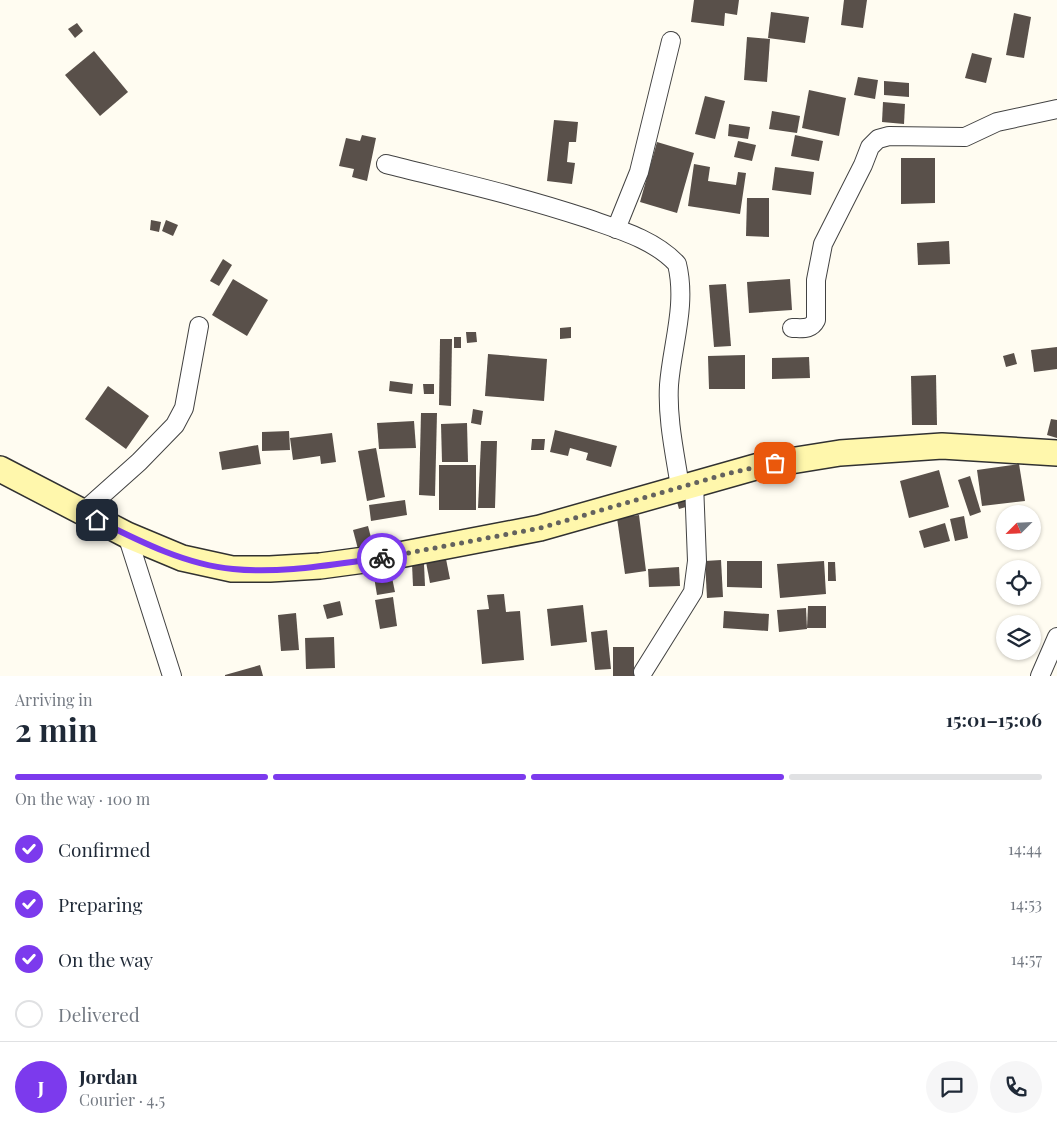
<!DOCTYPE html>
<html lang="en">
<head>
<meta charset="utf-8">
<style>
	:root { --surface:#fff; --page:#f6f6f7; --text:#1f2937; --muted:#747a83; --line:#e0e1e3; --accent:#7c3aed }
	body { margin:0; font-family:"Playfair Display",serif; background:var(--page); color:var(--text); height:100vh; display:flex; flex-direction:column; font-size:19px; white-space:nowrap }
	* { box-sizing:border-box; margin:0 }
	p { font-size:16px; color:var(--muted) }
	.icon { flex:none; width:28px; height:28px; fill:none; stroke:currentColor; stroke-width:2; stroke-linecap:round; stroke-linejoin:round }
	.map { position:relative; height:676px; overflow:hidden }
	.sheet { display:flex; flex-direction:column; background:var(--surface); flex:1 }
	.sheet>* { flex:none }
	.needle { width:32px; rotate:246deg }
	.tools { position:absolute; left:996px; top:505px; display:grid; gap:10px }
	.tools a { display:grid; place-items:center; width:45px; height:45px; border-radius:50%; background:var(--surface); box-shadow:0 1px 4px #0004; font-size:25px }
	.pin { position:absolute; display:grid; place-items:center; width:42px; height:42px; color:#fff; margin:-21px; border-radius:10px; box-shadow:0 2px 8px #0006 }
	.courier { position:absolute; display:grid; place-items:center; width:50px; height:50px; margin:-25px; border:4px solid #7c3aed; border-radius:50%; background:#fff; color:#222; box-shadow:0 1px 6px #0007 }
	.headline em { font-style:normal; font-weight:700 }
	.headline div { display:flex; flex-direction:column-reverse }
	.headline { display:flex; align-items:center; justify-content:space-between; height:85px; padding:0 15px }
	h1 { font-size:32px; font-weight:700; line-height:38px }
	.bar { display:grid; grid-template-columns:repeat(4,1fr); gap:8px 5px; align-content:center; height:60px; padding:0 15px }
	.bar i { height:6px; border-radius:4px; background:var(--line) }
	.bar .active { background:var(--accent) }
	.bar p { grid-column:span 4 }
	.line { display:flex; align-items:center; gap:12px; padding:0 15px; border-top:1px solid var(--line) }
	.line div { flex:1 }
	.round { display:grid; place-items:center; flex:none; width:52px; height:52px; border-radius:26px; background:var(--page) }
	ol { padding:0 15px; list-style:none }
	li { display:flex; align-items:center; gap:15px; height:55px }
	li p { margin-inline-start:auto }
	li .icon { padding:5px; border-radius:50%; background:var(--accent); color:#fff; stroke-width:4 }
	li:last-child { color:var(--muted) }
	li i { width:28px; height:28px; border:2px solid var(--line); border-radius:50% }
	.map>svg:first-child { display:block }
	.building { fill:#59504a }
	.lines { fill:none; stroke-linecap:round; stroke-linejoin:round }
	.street-casing { stroke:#424242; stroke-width:20 }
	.secondary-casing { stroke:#313131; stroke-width:28 }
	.street { stroke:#fff; stroke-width:18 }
	.secondary { stroke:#fff7ac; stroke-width:25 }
	.done { stroke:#63625e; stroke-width:5; stroke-dasharray:0 9 }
	.route { stroke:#7c3aed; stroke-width:6 }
</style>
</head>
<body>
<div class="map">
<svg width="1057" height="676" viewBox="0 0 1057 676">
	<rect width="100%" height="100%" fill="#fffcf1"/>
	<g class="building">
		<polygon points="694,0 739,0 737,15 725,13 724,26 691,22"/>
		<polygon points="844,0 867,0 863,28 841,25"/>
		<polygon points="771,12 809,17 805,43 768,38"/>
		<polygon points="1014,13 1031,17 1024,58 1006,55"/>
		<polygon points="77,23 83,31 75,38 68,29"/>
		<polygon points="747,37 770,39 767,82 744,80"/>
		<polygon points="94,51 128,92 100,116 65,75"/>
		<polygon points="972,53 992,58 986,83 965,78"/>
		<polygon points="858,77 878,80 875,99 854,95"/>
		<polygon points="884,81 909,83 909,97 884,95"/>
		<polygon points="809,90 846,98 839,136 802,128"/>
		<polygon points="705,96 725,101 715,139 695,134"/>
		<polygon points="883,102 905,104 904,124 882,122"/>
		<polygon points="772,111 800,116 797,133 769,129"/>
		<polygon points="554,120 578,122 576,142 569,142 567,162 575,163 572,184 547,181"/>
		<polygon points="729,124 750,127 748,139 728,136"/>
		<polygon points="362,135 376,138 367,181 352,177 354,169 339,166 346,138 360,141"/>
		<polygon points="795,135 823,141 819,161 791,156"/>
		<polygon points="738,141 756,145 752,161 734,157"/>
		<polygon points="657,142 694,153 677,213 640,202"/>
		<polygon points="901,158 935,158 935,203 901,204"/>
		<polygon points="694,164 710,167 708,181 736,185 738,172 746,173 740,214 688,206"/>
		<polygon points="775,167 814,172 811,195 772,190"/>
		<polygon points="747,198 769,198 769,237 746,236"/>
		<polygon points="151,220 161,222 159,232 150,230"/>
		<polygon points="166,220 178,225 173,236 162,231"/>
		<polygon points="949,241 950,264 918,265 917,243"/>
		<polygon points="223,259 232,265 219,286 210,281"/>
		<polygon points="233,279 268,300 247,336 212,315"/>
		<polygon points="790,279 792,310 749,313 747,282"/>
		<polygon points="726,284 731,346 714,347 709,285"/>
		<polygon points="571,327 571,338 560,339 560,328"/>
		<polygon points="466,332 476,332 477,342 467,343"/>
		<rect x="454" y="337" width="7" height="11"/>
		<polygon points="440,339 452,339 451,406 439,405"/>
		<polygon points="1057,347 1057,369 1034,372 1031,350"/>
		<polygon points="1014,353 1017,364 1006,367 1003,356"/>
		<polygon points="488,354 547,359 544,401 485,396"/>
		<polygon points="745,355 745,389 709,389 708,356"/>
		<polygon points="809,357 810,378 772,379 772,358"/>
		<polygon points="936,375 937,425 912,425 911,376"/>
		<polygon points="390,381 413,384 412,394 389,391"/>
		<polygon points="423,384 434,384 434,394 424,394"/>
		<polygon points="108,386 149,416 126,449 85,419"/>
		<polygon points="473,409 483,411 481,425 471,423"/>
		<polygon points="421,413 437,413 435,496 419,495"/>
		<polygon points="1051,419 1057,420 1057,438 1047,435"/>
		<polygon points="414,421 416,448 379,449 377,423"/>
		<polygon points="467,423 468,462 442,462 441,424"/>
		<polygon points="555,430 617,446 611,467 586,460 588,453 570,448 568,456 550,452"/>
		<polygon points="289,431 290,450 262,451 262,432"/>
		<polygon points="332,433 336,462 321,464 320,456 293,460 290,438"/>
		<polygon points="532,439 545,439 544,450 531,450"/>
		<polygon points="481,441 497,441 495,508 478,508"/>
		<polygon points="258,445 261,464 222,470 219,452"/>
		<polygon points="376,448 385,497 367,501 358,451"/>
		<polygon points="1019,464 1025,501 982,506 977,470"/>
		<rect x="439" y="465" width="37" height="45"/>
		<polygon points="939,470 949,507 909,518 900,481"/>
		<polygon points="970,476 981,512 970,516 958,480"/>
		<polygon points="690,491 693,505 679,509 675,495"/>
		<polygon points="405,500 407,515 371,521 369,505"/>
		<polygon points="639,515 646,571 625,574 617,518"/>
		<polygon points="964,516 968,538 955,541 950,519"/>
		<polygon points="945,523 950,541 924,548 919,531"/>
		<polygon points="368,526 373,545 358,549 353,530"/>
		<polygon points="446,559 450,579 430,583 426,562"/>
		<polygon points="721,560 723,597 707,598 705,561"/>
		<polygon points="727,561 762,561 762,588 727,587"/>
		<polygon points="824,561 826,594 780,598 777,564"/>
		<polygon points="828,562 835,562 836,581 828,581"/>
		<polygon points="412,564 424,564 425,586 413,586"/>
		<polygon points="679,567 680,586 649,587 648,569"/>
		<polygon points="390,568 395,592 377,595 373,571"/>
		<polygon points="504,594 506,612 520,611 524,660 482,664 477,610 489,609 487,595"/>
		<polygon points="393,597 397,626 380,629 375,600"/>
		<polygon points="340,601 343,615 327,619 323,605"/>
		<polygon points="583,605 587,642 551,646 547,609"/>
		<polygon points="808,606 826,606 826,628 807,628"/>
		<polygon points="806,608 807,629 779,632 777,610"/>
		<polygon points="724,611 769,614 768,631 723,628"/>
		<polygon points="296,613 299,650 281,651 278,615"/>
		<polygon points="607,630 611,669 595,670 591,632"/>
		<polygon points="334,637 335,668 306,669 305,638"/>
		<rect x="613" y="647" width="21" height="29"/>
		<polygon points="260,665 263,676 225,676 225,675"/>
	</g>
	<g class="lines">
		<g class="street-casing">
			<g id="street">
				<path d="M386 164C453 181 520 196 586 218 617 229 654 239 677 264 687 305 672 345 669 385 667 419 675 454 680 487"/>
				<polyline points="616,229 639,172 671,41"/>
				<path d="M792 328C803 328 811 330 816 320V280L823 244 863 165 870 147 878 139 889 136 965 137 997 122 1057 109"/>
				<polyline points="83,512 139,462 175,425 184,408 199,326"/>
				<polyline points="127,535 172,676"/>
				<polyline points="643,672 693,592 697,561 694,483"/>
				<polyline points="1040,676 1057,637"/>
			</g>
		</g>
		<g class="secondary-casing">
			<polyline id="secondary" points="0,469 127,535 182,558 232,569 270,569 320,566 394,556 540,528 759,466 840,453 942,446 1057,453"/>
		</g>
		<use href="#street" class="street"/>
		<use href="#secondary" class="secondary"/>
	</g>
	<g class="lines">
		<polyline class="done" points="382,558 540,528 726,474 775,463"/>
		<path class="route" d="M97 520C139 541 186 565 233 569 282 574 334 564 382 558"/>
	</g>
</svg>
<div class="tools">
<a><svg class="needle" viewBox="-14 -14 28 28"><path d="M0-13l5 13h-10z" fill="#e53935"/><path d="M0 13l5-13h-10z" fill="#747a83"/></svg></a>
<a><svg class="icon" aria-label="locate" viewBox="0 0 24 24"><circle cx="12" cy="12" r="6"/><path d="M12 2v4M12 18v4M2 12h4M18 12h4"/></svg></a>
<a><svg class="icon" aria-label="layers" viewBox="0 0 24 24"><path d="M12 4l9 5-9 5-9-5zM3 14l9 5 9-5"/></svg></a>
</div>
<div class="pin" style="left:775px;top:463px;background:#ea580c"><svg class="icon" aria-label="bag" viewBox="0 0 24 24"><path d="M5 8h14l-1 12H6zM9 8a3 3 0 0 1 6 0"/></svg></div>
<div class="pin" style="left:97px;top:520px;background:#1f2937"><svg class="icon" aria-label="home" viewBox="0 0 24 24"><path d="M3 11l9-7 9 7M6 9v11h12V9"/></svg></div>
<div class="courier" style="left:382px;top:558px"><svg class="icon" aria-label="bike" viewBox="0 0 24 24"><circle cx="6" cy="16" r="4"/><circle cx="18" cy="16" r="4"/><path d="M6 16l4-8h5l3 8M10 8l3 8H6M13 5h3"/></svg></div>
</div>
<section class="sheet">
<div class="headline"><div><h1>2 min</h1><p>Arriving in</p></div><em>15:01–15:06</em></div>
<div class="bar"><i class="active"></i><i class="active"></i><i class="active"></i><i></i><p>On the way · 100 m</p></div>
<ol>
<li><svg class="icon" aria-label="check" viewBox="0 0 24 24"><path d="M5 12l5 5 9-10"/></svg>Confirmed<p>14:44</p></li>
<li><svg class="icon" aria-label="check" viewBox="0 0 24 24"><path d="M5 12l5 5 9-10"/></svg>Preparing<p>14:53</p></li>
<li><svg class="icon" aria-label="check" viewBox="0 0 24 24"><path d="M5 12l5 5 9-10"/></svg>On the way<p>14:57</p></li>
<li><i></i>Delivered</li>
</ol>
<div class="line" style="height:90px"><b class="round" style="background:var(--accent);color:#fff">J</b><div><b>Jordan</b><p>Courier · 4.5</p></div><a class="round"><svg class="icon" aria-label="chat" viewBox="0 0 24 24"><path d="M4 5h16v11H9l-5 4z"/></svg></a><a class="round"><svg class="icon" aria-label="phone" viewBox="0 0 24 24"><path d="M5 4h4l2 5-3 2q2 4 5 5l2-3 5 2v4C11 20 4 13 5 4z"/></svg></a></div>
</section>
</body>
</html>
